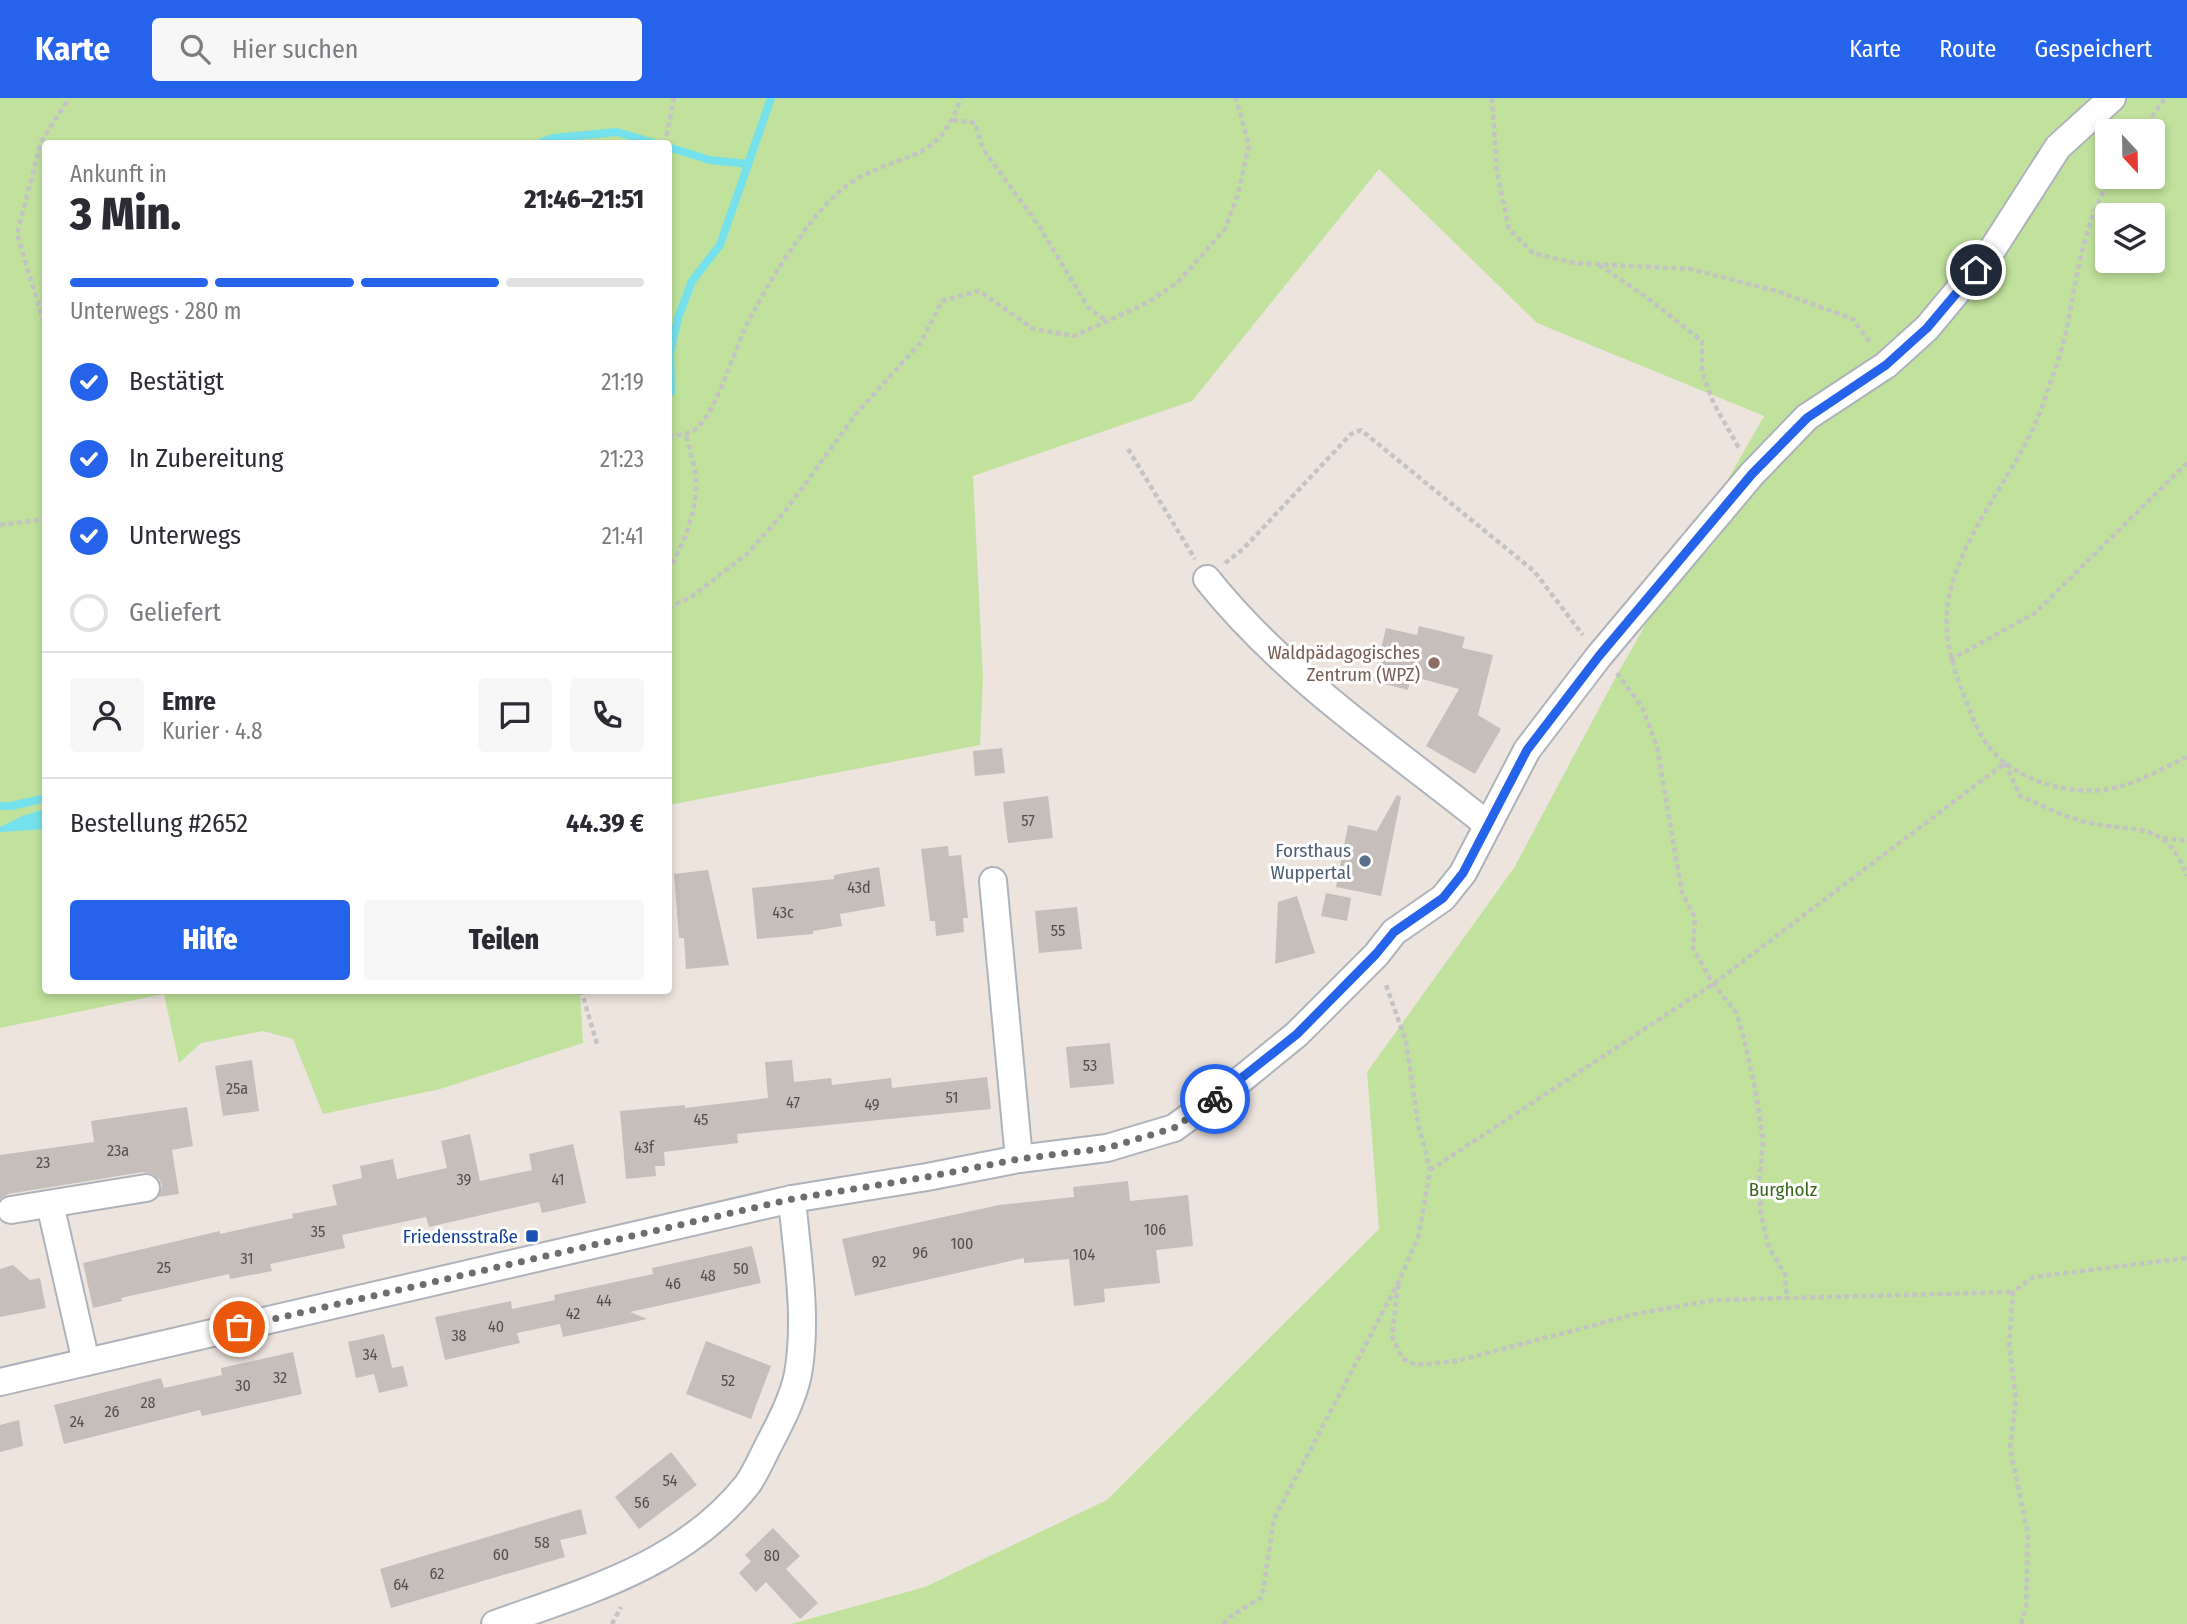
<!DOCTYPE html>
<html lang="de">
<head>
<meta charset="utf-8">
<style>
	:root { --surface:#fff; --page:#f7f7f7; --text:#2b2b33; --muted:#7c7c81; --line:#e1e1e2; --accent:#2563eb }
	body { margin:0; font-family:"Fira Sans Condensed",sans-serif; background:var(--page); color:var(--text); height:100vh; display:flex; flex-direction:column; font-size:26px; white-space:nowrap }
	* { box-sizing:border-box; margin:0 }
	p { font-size:23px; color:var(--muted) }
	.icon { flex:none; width:38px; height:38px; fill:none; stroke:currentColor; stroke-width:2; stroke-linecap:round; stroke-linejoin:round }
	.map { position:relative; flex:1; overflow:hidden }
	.panel { position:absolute; left:42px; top:42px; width:630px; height:854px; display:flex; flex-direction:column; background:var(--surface); border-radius:7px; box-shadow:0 4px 10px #0003 }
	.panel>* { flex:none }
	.needle { width:46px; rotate:158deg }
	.tools { position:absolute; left:2095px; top:21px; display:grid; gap:14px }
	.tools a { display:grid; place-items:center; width:70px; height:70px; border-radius:7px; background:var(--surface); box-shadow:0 4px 10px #0003; font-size:35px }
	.pin { position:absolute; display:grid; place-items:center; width:60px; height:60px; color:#fff; margin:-30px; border:4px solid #fff; border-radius:50%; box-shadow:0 2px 7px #0007 }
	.courier { position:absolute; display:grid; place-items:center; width:70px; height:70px; margin:-35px; border:5px solid #2563eb; border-radius:50%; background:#fff; color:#222; box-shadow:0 2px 9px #0007 }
	.overview em { font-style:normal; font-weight:800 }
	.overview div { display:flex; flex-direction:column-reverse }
	.overview { display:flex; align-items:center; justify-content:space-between; height:119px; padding:0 28px }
	h1 { font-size:46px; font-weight:800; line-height:52px }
	.bar { display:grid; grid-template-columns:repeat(4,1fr); gap:10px 7px; align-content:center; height:84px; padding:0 28px }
	.bar i { height:9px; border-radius:5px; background:var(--line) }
	.bar .selected { background:var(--accent) }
	.bar p { grid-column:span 4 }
	.line { display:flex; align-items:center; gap:18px; padding:0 28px; border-top:2px solid var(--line) }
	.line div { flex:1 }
	.round { display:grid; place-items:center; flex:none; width:74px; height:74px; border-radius:7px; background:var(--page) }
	ol { padding:0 28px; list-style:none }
	li { display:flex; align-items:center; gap:21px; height:77px }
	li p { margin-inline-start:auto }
	li .icon { padding:7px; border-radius:50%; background:var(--accent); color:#fff; stroke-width:4 }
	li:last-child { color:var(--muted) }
	li i { width:38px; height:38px; border:4px solid var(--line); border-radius:50% }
	.cta { display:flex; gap:14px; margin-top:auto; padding:14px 28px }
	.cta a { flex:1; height:80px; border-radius:7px; background:var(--accent); color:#fff; font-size:28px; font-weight:800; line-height:80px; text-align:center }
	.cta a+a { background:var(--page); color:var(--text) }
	header { display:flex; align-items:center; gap:42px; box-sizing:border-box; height:98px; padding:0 35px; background:var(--accent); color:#fff }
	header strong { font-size:33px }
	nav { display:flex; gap:38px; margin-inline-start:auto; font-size:24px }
	.search { width:490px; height:63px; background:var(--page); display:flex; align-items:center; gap:18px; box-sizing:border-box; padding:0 24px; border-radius:7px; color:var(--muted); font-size:26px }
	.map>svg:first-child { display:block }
	.green { fill:#c0e29c; fill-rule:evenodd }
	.water { fill:#74e1ec }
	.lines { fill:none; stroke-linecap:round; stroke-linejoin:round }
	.stream { stroke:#74e1ec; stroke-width:8 }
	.building { fill:#c5beba }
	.minor-casing { stroke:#aeb3bb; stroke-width:30 }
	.path { stroke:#c4c4c4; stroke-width:4.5; stroke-dasharray:5 3.5; stroke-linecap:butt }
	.minor { stroke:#fff; stroke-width:26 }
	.done { stroke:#6f6c6a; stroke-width:7; stroke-dasharray:0 12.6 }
	.route { stroke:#2563eb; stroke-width:9 }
	.education-dot { fill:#8d6e63; stroke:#fff; stroke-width:2.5 }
	.service-dot { fill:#5c6f8a; stroke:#fff; stroke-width:2.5 }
	.transit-dot { fill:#1a4fb4; stroke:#fff; stroke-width:2.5 }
	.labels { text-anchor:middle; stroke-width:6; stroke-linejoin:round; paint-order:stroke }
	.number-label { font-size:16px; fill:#52504f }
	.education-label { font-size:19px; fill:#785e54; stroke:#fff; text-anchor:end }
	.service-label { font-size:19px; fill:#4e5e75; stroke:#fff; text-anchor:end }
	.park-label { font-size:19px; fill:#39671c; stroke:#fff }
	.transit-label { font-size:19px; fill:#164399; stroke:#fff; text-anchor:end }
</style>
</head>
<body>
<header>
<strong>Karte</strong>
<div class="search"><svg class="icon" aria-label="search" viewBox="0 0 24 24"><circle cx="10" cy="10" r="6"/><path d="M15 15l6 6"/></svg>Hier suchen</div>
<nav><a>Karte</a><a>Route</a><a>Gespeichert</a></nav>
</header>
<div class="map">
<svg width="2187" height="1526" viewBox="0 0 2187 1526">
	<rect width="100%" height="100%" fill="#ede4de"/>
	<path class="green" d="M0 0H2187V1526H791L925 1489 1107 1402 1379 1131 1367 974 1514 770 1618 575 1764 318 1537 225 1379 71 1192 303 973 378 983 580 980 647 669 707 668 46H46V892L580 893 583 945 440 991 323 1016 293 941 263 933 201 945 179 965 164 896 0 930ZM2107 33H2152V79H2107ZM2107 117H2152V163H2107Z"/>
	<polygon class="water" points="45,711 45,731 0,734 0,729 25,717"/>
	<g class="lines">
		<g class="stream">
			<polyline points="537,46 553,40 617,34 657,46"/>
			<polyline points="668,49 710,62 748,66"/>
			<polyline points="671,294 670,255 678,220 692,183 720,147 771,0"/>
			<polyline points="0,708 11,708 46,700"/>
		</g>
	</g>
	<g class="building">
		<polygon points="1419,528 1465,539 1462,550 1493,557 1478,617 1501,631 1475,676 1426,648 1459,591 1411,578 1408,592 1373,583 1386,530 1417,537"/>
		<polygon points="1002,650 1005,675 975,678 973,653"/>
		<polygon points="1397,697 1401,699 1381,798 1336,789 1348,727 1376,733 1375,736"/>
		<polygon points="1048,698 1053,740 1008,745 1003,704"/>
		<polygon points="948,748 949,758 961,757 968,820 963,820 964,834 936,838 935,823 930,823 921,751"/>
		<polygon points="879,769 885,808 840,816 842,828 813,833 813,836 757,841 752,790 834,781 834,777"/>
		<polygon points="708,772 729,867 686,871 684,840 679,840 674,776"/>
		<polygon points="1326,795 1351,800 1347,823 1321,818"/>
		<polygon points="1297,798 1315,855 1275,866 1278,804"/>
		<polygon points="1077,809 1082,851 1039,855 1035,813"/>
		<polygon points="1110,945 1114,986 1070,990 1066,949"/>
		<polygon points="252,962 259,1013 223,1018 215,968"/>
		<polygon points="792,962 794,984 831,980 832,987 891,980 892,990 987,979 991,1011 737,1036 738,1045 664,1054 665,1068 655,1068 656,1078 626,1081 620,1013 685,1007 685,1010 768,1000 765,964"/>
		<polygon points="187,1009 193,1048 172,1052 179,1096 158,1099 162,1088 159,1081 152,1076 143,1074 8,1096 0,1101 0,1057 94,1044 91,1023"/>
		<polygon points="470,1036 480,1083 532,1072 529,1056 573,1046 586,1105 542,1115 539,1104 429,1129 426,1119 342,1137 345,1150 270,1166 272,1173 230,1181 229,1176 121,1200 122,1203 93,1210 83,1165 220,1133 220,1136 293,1120 292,1116 337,1107 332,1087 362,1080 360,1068 393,1061 397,1081 447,1070 441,1043"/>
		<polygon points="1128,1083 1130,1103 1188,1097 1193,1148 1156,1152 1160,1185 1104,1191 1105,1204 1074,1208 1069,1161 1024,1165 1024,1160 855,1198 842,1141 999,1107 1074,1099 1073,1089"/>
		<polygon points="752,1148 761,1185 630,1214 647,1221 563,1239 560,1226 517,1235 520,1245 445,1262 435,1219 511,1203 512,1211 555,1202 554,1197 653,1176 652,1170"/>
		<polygon points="13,1167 30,1182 40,1180 46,1210 0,1219 0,1171"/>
		<polygon points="384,1236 392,1270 403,1268 408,1288 379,1295 374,1276 356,1280 348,1244"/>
		<polygon points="706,1243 771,1268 751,1321 686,1296"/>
		<polygon points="293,1254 302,1296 202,1318 200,1312 64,1346 54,1307 161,1280 164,1290 222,1277 221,1270"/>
		<polygon points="19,1322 23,1348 0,1354 0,1327"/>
		<polygon points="671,1354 697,1387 639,1431 615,1399"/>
		<polygon points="581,1411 587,1436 560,1442 565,1459 391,1510 380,1471"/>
		<polygon points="773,1430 800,1458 786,1471 818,1505 800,1521 766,1484 756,1494 739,1475 751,1463 745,1457"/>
	</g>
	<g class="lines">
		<g class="minor-casing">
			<g id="minor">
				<path d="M1207 481C1285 579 1391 649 1488 727"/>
				<polyline points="993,783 1019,1061"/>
				<polyline points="50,1106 86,1264"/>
				<polyline points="11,1112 146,1090"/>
				<polyline points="0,1284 792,1101 927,1079 1019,1061 1107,1050 1174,1030 1243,980 1297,936 1376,857 1394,834 1443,800 1463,775 1527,652 1599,558 1752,376 1807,319 1886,267 1927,230 1992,152 2058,49 2112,0"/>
				<path d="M495 1526C587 1493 683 1467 747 1387 755 1376 761 1362 767 1350 779 1327 793 1301 798 1276 808 1219 797 1158 792 1101"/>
			</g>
		</g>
		<g class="path">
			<polyline points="1492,0 1497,74 1509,131 1533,155 1574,165 1691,171 1780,194 1853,221 1871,246"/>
			<polyline points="953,22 975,25 983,51 1039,128 1088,209 1105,222"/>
			<polyline points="2142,33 2165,0"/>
			<polyline points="665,46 674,0"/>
			<path d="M2112 79C2082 126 2077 180 2066 234 2061 257 2052 279 2045 300 2025 363 1978 412 1956 474 1940 516 1946 551 1962 592 1969 610 1976 633 1989 649 2015 682 2068 698 2109 691 2136 686 2162 670 2187 659"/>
			<polyline points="1599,167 1645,198 1702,243 1702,274 1714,306 1740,352"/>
			<polyline points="46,232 17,136 41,44 69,0"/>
			<path d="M668 338C679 337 690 337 698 329 716 313 736 248 748 224 762 198 778 169 795 146 811 122 836 91 862 78 912 53 939 62 961 0"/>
			<polyline points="1128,351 1195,461"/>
			<polyline points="0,427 46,421"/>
			<polyline points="1225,465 1243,451 1351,336 1361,332 1534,473 1583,537"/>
			<path d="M668 473C682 449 695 419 696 390 697 373 690 354 686 337"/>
			<polyline points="668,510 691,499 746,457 786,412 856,316 921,244 942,203 979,193 1034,231 1074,238 1147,205 1178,184 1225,131 1238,96 1249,47 1236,0"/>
			<polyline points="1950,562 2035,515 2187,365"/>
			<polyline points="1617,575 1643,611 1657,649 1682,795 1695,819 1693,850 1713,886 1736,914 1744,941 1756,995 1763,1043 1759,1088 1761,1117 1769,1150 1785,1176 1787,1201"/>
			<path d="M2005 665 2020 698C2041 707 2063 718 2085 724 2133 736 2165 719 2187 778"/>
			<polyline points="2163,740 2187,743"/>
			<polyline points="581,892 598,949"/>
			<polyline points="1430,1072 1713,886 2005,665"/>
			<polyline points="1398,1187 1392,1238 1402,1260 1416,1267 1457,1263 1640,1215 1715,1202 2013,1194"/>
			<polyline points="612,1526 621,1509"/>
			<polyline points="1223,1526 1231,1518 1262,1499 1274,1421 1399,1183 1419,1136 1430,1072 1418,1025 1406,944 1385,884"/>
			<polyline points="2021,1526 2026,1509 2028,1436 2010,1350 2016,1301 2009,1247 2013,1194 2033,1179 2187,1160"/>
		</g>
		<use href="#minor" class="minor"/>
	</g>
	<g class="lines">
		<polyline class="done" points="239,1229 792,1101 927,1079 1019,1061 1107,1050 1174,1030 1215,1001"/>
		<polyline class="route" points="1215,1001 1297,936 1376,856 1394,834 1443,800 1463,775 1527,652 1599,558 1752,376 1807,320 1886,267 1907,248 1927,230 1976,172"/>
	</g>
	<circle class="education-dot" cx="1434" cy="565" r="7"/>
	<circle class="service-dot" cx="1365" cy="763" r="7"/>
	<rect class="transit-dot" x="525" y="1131" width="14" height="14" rx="3.5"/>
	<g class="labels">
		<g class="number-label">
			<text x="1028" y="728">57</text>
			<text x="859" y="795">43d</text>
			<text x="783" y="820">43c</text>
			<text x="1058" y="838">55</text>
			<text x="1090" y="973">53</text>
			<text x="237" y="996">25a</text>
			<text x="952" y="1005">51</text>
			<text x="793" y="1010">47</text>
			<text x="872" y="1012">49</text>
			<text x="701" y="1027">45</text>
			<text x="644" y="1055">43f</text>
			<text x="118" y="1058">23a</text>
			<text x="43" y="1070">23</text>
			<text x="464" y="1087">39</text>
			<text x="558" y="1087">41</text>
			<text x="1155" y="1137">106</text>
			<text x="318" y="1139">35</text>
			<text x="962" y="1151">100</text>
			<text x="920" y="1160">96</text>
			<text x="1084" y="1162">104</text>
			<text x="247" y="1166">31</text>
			<text x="879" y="1169">92</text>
			<text x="164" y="1175">25</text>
			<text x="741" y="1176">50</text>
			<text x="708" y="1183">48</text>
			<text x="673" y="1191">46</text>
			<text x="604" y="1208">44</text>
			<text x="573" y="1221">42</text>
			<text x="496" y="1234">40</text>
			<text x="459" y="1243">38</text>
			<text x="370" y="1262">34</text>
			<text x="280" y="1285">32</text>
			<text x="728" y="1288">52</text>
			<text x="243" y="1293">30</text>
			<text x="148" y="1310">28</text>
			<text x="112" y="1319">26</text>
			<text x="77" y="1329">24</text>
			<text x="670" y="1388">54</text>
			<text x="642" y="1410">56</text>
			<text x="542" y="1450">58</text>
			<text x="501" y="1462">60</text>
			<text x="772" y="1463">80</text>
			<text x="437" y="1481">62</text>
			<text x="401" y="1492">64</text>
		</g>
		<g class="education-label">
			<text x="1420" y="561">Waldpädagogisches<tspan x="1420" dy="22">Zentrum (WPZ)</tspan></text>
		</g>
		<g class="service-label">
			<text x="1351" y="759">Forsthaus<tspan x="1351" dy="22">Wuppertal</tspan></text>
		</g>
		<g class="park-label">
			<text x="1783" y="1098">Burgholz</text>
		</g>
		<g class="transit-label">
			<text x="518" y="1145">Friedensstraße</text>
		</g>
	</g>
</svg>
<div class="tools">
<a><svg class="needle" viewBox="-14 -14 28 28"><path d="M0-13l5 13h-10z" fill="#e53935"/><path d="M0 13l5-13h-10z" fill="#7c7c81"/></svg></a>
<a><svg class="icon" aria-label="layers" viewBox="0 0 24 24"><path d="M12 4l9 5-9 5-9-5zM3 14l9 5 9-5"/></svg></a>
</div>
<div class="pin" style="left:239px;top:1229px;background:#ea580c"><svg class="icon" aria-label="bag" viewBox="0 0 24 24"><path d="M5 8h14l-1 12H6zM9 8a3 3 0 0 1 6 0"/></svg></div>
<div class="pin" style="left:1976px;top:172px;background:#1f2937"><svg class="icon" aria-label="home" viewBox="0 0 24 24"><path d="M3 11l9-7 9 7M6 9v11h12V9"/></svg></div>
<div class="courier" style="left:1215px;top:1001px"><svg class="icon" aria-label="bike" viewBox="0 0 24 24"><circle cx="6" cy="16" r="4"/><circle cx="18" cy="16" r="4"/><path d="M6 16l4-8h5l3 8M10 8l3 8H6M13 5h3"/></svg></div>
<section class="panel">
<div class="overview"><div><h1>3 Min.</h1><p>Ankunft in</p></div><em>21:46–21:51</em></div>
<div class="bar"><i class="selected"></i><i class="selected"></i><i class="selected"></i><i></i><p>Unterwegs · 280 m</p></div>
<ol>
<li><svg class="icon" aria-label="check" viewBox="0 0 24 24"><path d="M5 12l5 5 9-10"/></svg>Bestätigt<p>21:19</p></li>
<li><svg class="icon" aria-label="check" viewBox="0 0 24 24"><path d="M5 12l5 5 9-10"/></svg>In Zubereitung<p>21:23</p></li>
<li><svg class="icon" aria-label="check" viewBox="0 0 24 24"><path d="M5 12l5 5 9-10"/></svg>Unterwegs<p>21:41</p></li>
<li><i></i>Geliefert</li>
</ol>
<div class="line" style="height:126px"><a class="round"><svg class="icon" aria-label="person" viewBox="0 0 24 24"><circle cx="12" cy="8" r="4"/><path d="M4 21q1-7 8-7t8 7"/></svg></a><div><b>Emre</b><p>Kurier · 4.8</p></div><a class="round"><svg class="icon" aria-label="chat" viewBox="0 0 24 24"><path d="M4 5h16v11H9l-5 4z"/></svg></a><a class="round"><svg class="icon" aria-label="phone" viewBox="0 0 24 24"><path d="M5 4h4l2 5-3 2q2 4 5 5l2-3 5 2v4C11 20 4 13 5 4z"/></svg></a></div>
<div class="line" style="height:91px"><div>Bestellung #2652</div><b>44.39 €</b></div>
<div class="cta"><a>Hilfe</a><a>Teilen</a></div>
</section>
</div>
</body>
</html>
